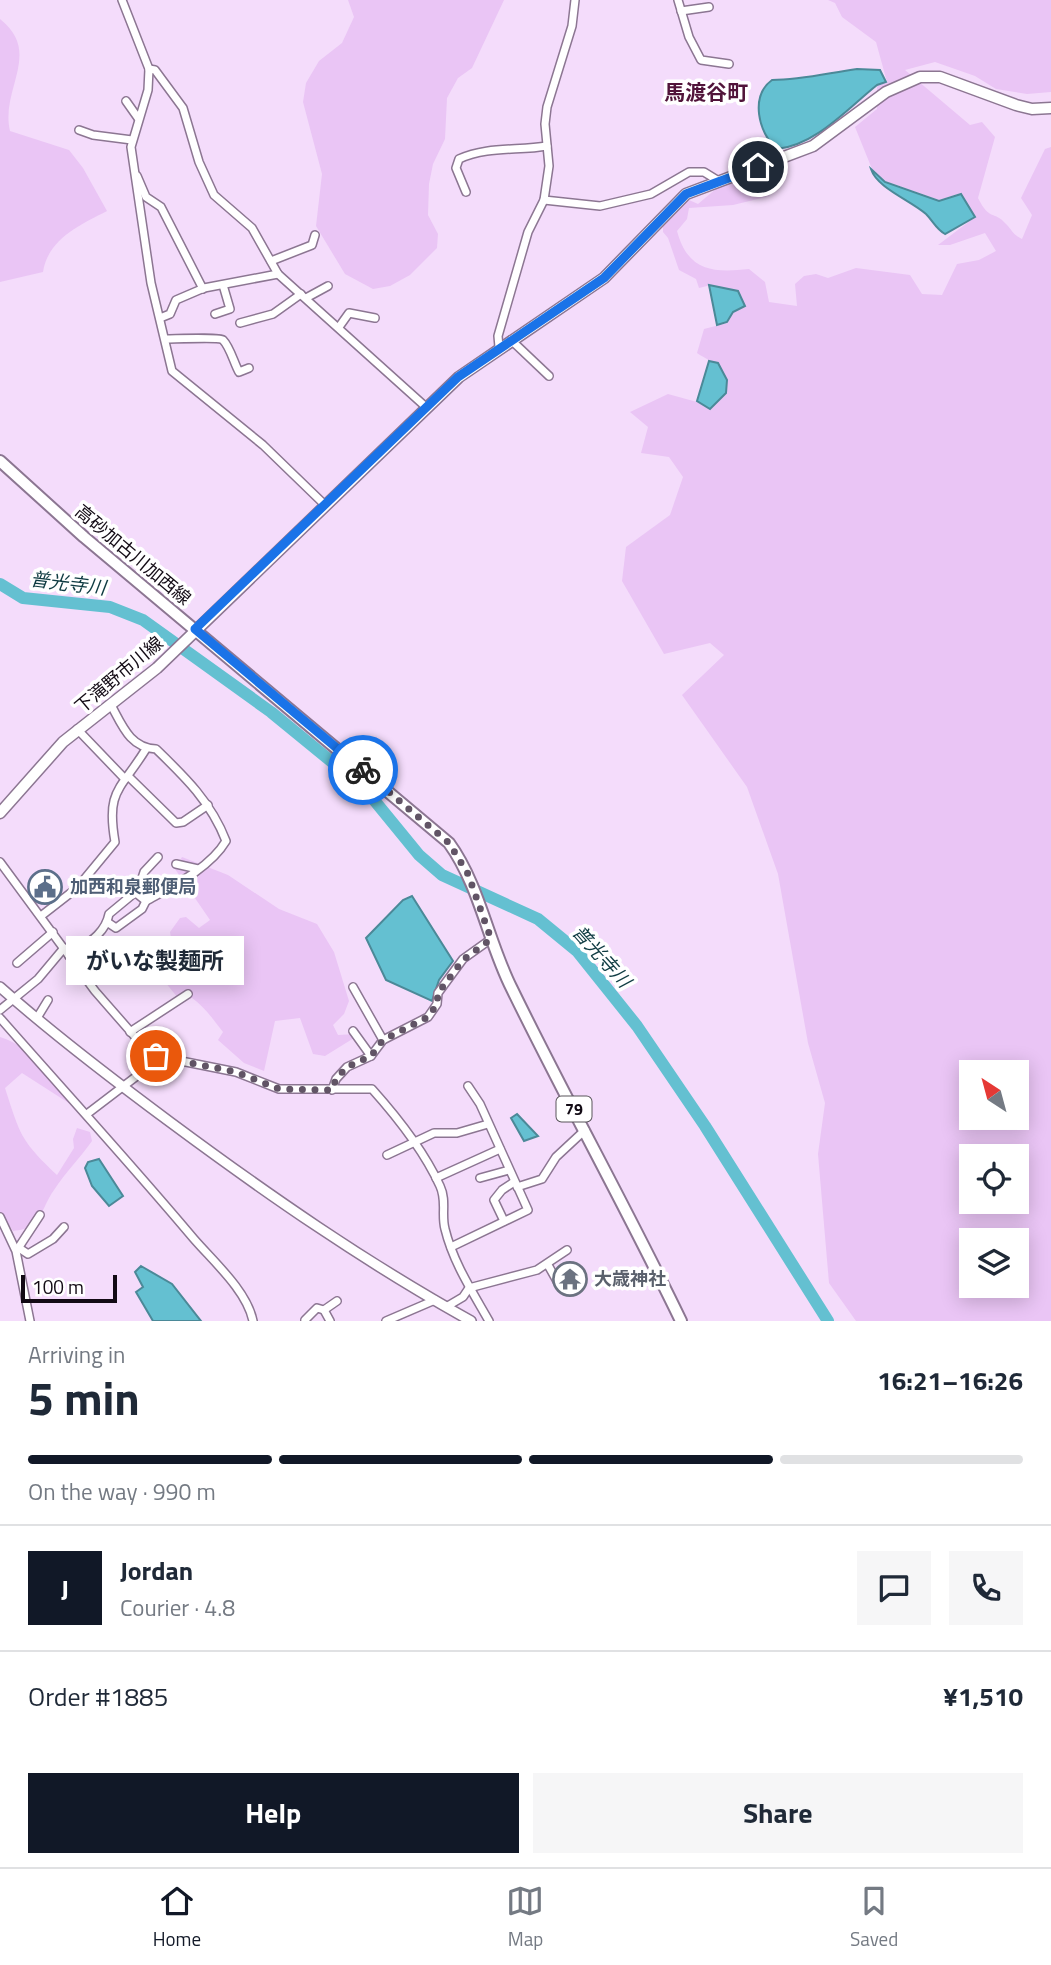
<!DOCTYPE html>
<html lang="en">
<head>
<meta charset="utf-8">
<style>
	:root { --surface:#fff; --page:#f6f6f7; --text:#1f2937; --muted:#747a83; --line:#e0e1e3; --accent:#111827 }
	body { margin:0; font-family:"Titillium Web","Noto Sans JP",sans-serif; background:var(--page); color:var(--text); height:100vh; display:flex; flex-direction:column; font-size:26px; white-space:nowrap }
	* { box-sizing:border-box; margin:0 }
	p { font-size:23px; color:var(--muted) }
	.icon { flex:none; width:38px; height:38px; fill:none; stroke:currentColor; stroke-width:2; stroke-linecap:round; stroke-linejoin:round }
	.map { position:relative; height:1321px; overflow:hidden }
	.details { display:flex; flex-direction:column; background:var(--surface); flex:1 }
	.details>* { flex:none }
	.needle { width:46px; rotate:324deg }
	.fabs { position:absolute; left:959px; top:1060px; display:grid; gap:14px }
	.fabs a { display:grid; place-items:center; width:70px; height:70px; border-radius:0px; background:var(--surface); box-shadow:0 4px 18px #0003; font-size:35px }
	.scale { position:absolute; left:21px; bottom:18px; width:96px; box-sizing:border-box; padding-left:7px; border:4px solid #120a14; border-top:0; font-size:19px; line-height:24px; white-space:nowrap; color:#120a14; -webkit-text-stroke:5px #fff; paint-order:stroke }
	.pin { position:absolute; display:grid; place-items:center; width:60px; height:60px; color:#fff; margin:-30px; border:4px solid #fff; border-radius:50%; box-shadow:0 2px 7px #0007 }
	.courier { position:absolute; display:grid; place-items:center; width:70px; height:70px; margin:-35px; border:5px solid #1a73e8; border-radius:50%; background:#fff; color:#222; box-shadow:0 2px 9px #0007 }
	.bubble { position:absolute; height:49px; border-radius:0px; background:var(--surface); box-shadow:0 4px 18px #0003; font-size:23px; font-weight:700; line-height:49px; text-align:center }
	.overview em { font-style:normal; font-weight:700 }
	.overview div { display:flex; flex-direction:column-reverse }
	.overview { display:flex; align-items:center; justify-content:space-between; height:119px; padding:0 28px }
	h1 { font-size:46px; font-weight:700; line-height:52px }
	.bar { display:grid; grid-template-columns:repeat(4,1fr); gap:10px 7px; align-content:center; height:84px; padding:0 28px }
	.bar i { height:9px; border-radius:5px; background:var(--line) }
	.bar .on { background:var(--accent) }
	.bar p { grid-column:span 4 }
	.line { display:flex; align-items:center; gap:18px; padding:0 28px; border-top:2px solid var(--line) }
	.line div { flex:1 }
	.round { display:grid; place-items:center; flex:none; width:74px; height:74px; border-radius:0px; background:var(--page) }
	.action { display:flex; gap:14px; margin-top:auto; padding:14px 28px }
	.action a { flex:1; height:80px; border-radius:0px; background:var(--accent); color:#fff; font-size:28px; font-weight:700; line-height:80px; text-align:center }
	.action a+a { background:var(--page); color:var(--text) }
	.dock { display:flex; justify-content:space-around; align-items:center; height:98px; border-top:2px solid var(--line); background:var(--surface); font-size:19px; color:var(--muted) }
	.dock a { display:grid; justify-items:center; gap:4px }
	.dock .on { color:var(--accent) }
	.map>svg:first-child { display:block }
	.green { fill:#eac5f5; fill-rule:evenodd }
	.water { fill:#64c0d1; stroke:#4b8998; stroke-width:2 }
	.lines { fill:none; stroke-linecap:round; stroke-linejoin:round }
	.river { stroke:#64c0d1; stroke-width:12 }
	.minor-casing { stroke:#8c7692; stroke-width:10 }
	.tertiary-casing { stroke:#8c7692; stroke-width:12 }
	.secondary-casing { stroke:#8c7692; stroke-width:13 }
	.primary-casing { stroke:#8c7692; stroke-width:14 }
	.minor { stroke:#fff; stroke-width:7 }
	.tertiary { stroke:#fff; stroke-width:9 }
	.secondary { stroke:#fff; stroke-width:10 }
	.primary { stroke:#fff; stroke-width:10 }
	.done { stroke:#615465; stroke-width:7; stroke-dasharray:0 12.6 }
	.route { stroke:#1a73e8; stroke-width:9 }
	.labels { text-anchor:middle; stroke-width:7; stroke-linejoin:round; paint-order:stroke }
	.shield { fill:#fff; stroke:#59545a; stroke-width:2 }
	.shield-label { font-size:16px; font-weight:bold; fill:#120a14 }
	.street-label { font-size:18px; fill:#120a14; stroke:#fff }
	.service-label { font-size:18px; font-weight:bold; fill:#4e5e75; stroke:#fff; text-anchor:start }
	.worship-label { font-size:18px; font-weight:bold; fill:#5b616d; stroke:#fff; text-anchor:start }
	.water-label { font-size:19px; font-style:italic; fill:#0f3b42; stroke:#fff }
	.quarter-label { font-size:21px; font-weight:bold; fill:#51143a; stroke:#fff }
</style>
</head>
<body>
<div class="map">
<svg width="1051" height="1321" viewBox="0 0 1051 1321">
	<rect width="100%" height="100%" fill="#f4dcfb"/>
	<g class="green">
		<polygon points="348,0 504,0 472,68 458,78 447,98 445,139 433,164 429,184 428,215 438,234 437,248 410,275 390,286 373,289 345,274 316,226 322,174 303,102 306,83 319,61 342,43 354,17"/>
		<path d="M828 0H1051V92L1027 94 996 89 975 76 935 62 905 70 970 125 982 122 995 137 978 198C990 222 994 210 1006 224 1013 231 1012 234 1022 239L1032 215 1021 198 1045 149 1051 147V1321H856L829 1283 818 1154 825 1103 808 1043 778 874 747 787 682 695 724 655 710 643 664 654 622 581 626 547 670 515 683 477 669 457 641 453 648 427 630 412 668 394 697 402 710 409 726 394C728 366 717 366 697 353L704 329 727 323 734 312 745 306 738 291 711 285 699 288 696 279 679 270 668 238 663 232V220L689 200 698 204 717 188 753 174 770 196 733 205 689 208 687 219 677 231C688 271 712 273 749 269L765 282 769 302 797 306 795 284 804 276 816 274 828 278 856 268 910 275 922 294 942 295 957 264 979 260 996 251 985 233 950 245H938L975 217 961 193 939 200 885 181 872 169 855 127 877 109V86L887 82 876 42 842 17 835 3ZM971 1073H1017V1118H971ZM971 1157H1017V1202H971ZM971 1241H1017V1286H971Z"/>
		<path d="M0 19C43 53 0 89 10 131L69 150 83 168 107 211C80 225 48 239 43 272L0 282Z"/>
		<path d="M182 857 228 875 279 909 317 924 334 952 349 1001 344 1014 333 1025 338 1035 355 1034 354 1038 325 1056 313 1054 300 1018 275 1021 264 1071 244 1063 218 1040 223 1032C212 1018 203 1004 187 995L178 998 165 982 157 963 173 949 170 932 180 918 186 917 199 928 210 920 175 869Z"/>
		<path d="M0 1037C35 1047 62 1090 86 1116L84 1120 75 1107 22 1073 5 1088C20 1134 20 1140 57 1175L74 1148 73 1139 77 1128 90 1132 92 1141C80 1158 65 1173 54 1190 47 1199 42 1216 34 1224 28 1229 20 1230 13 1231L0 1212Z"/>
	</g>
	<g class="water">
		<path d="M857 69 880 70 886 82 877 85C847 109 816 145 777 149 758 133 750 96 772 80 802 80 828 73 857 69Z"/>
		<path d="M871 169 885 182 939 201 961 194 975 217 945 234C936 229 933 221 926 214 910 200 877 188 871 169Z"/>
		<polygon points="709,285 738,291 745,306 733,312 727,322 717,325"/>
		<polygon points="709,361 718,363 727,380 726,393 710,409 697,401"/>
		<polygon points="412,896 453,961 439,980 432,1001 386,980 366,938 403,900"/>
		<polygon points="517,1114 538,1136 524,1141 511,1118"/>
		<polygon points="99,1159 123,1196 109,1206 92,1186 85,1168 88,1162"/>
		<polygon points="141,1266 172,1284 201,1321 153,1321 136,1292 143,1287 135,1272"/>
	</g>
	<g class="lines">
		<polyline class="river" points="0,584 23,598 110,607 143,620 271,712 365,789 419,855 442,875 538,919 577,951 637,1026 705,1126 828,1321"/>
		<g class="minor-casing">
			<g id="minor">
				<polyline points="122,0 149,69 148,90 131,147 151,283 172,371 263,445 326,506"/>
				<polyline points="678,0 689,37 701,60 729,64"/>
				<polyline points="681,11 709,7"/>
				<polyline points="149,69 155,70 183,108 199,162 214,195 252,228 278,274 427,408"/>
				<polyline points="126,101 138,118"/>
				<polyline points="79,130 93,135 132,140"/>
				<polyline points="137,176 146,197 161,207 203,289"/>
				<path d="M466 192 456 168 459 159C487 146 518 151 547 146"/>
				<polyline points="544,200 600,206 651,194 689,172 704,172 717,180"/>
				<polyline points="271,261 312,245 315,235"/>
				<polyline points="306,298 328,286"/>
				<polyline points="215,314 230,309 223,285"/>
				<polyline points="160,318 170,314 176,300 204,288 278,274"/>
				<polyline points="240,323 273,314 301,294"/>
				<polyline points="339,327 349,313 375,318"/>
				<path d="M166 339C175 339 219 337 223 340 230 347 234 363 239 372L249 368"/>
				<polyline points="511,340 549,376"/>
				<polyline points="499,347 498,336 528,232 544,200 549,166 545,124 547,107 572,26 575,0"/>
				<path d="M111 705C122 725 130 748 156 749 185 777 211 802 226 841 210 868 173 886 146 901L136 893"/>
				<polyline points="77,729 125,779"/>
				<polyline points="128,776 176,823 183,822 208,805"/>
				<path d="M0 862 95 991 151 1055 236 1072 279 1089H372C398 1118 424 1151 440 1186 447 1201 441 1214 445 1229 453 1262 472 1291 489 1321"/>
				<polyline points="176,864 198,869"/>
				<path d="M41 916 77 888 115 842C106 790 120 791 146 749"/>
				<polyline points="107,922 116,928 142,909 146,901"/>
				<path d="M69 956C86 944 105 935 109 914L138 890 144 872 158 857"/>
				<polyline points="17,963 53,932"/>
				<polyline points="353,987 383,1040"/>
				<polyline points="0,1010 38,979 64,948"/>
				<path d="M0 1018C65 1092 131 1164 194 1239 214 1262 247 1291 253 1321"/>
				<polyline points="37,1018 48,1000"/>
				<polyline points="353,1031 371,1056"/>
				<polyline points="130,1032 188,994"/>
				<polyline points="332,1090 336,1079 347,1067 371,1056 383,1040 428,1017 437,1004 438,993 463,959 491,939"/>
				<polyline points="87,1114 146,1069 152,1062 151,1055"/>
				<polyline points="387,1155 434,1133 457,1133 488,1124"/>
				<polyline points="436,1178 500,1149"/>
				<polyline points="480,1178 509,1170"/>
				<polyline points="517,1187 542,1179 556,1157 585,1130"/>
				<polyline points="0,1217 16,1251 30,1321"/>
				<polyline points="504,1221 494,1200 502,1190 514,1182"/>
				<polyline points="451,1247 528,1210 480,1104 468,1086"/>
				<polyline points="19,1248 28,1254 53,1239 64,1227"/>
				<polyline points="17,1250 40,1215"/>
				<polyline points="548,1265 557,1281 564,1287"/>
				<polyline points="446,1307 463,1297 469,1288 537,1270 567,1250"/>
				<polyline points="324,1310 330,1321"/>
				<polyline points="305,1320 317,1308 324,1310 337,1301"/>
				<polyline points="386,1321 435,1300"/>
			</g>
		</g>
		<g class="tertiary-casing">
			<path id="tertiary" d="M0 987C54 1035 112 1079 170 1122 267 1194 365 1262 471 1321"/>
		</g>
		<g class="secondary-casing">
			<polyline id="secondary" points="0,813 63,742 157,668 459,377 604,278 686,194 813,146 886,92 920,77 940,77 1016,105 1032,109 1051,108"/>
		</g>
		<g class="primary-casing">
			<path id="primary" d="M0 461 84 537 449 843C480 886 488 942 512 989 566 1100 627 1209 681 1321"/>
		</g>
		<use href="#minor" class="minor"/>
		<use href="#tertiary" class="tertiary"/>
		<use href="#secondary" class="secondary"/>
		<use href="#primary" class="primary"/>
	</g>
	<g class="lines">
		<polyline class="done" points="156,1056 236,1072 279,1089 332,1090 336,1079 347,1067 371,1056 383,1040 428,1017 437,1004 438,993 463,960 491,939 468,874 449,843 363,770"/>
		<polyline class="route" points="363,770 195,629 458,377 604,278 686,194 758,167"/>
	</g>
	<defs>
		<g id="civic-ring" transform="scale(1.75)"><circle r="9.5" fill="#fff" stroke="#5c6f8a" stroke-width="1.5"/><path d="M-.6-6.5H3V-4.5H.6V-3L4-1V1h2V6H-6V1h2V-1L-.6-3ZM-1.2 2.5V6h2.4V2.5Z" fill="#5c6f8a"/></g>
		<g id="temple-ring" transform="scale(1.75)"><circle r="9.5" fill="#fff" stroke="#6b7280" stroke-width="1.5"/><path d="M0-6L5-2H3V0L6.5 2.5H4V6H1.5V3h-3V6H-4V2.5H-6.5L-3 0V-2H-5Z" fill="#6b7280"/></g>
	</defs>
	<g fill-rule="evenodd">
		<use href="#civic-ring" x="45" y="887"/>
		<use href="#temple-ring" x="570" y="1279"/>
	</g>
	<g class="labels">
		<rect class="shield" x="556.5" y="1096.5" width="35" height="25" rx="5"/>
		<g class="shield-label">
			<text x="574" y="1115">79</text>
		</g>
		<g class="street-label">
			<text transform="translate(133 555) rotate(40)" y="6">高砂加古川加西線</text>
			<text transform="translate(119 675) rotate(-40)" y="6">下滝野市川線</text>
		</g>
		<g class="service-label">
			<text x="70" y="893">加西和泉郵便局</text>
		</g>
		<g class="worship-label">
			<text x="594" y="1285">大歳神社</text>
		</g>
		<g class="water-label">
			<text transform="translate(68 583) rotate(7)" y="7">普光寺川</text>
			<text transform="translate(602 956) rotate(48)" y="7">普光寺川</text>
		</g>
		<g class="quarter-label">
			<text x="706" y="100">馬渡谷町</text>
		</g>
	</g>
</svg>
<div class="fabs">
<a><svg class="needle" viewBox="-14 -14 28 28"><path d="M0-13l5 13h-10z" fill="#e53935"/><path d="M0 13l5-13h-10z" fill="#747a83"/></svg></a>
<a><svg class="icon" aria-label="locate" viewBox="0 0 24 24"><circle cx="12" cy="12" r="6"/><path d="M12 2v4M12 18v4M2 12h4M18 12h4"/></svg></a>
<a><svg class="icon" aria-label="layers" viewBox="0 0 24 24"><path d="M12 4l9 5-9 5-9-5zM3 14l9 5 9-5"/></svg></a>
</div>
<div class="scale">100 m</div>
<div class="pin" style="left:156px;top:1056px;background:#ea580c"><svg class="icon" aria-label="bag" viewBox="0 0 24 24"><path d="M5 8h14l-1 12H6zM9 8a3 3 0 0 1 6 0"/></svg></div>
<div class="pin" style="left:758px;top:167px;background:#1f2937"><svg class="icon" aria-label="home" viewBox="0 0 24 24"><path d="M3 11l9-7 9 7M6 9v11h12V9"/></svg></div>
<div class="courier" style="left:363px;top:770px"><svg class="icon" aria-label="bike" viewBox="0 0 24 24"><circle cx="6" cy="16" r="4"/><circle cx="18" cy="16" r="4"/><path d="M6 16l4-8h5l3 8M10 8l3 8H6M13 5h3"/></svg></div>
<div class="bubble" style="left:66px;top:936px;width:178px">がいな製麺所</div>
</div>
<section class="details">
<div class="overview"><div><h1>5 min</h1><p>Arriving in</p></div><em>16:21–16:26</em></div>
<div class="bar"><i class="on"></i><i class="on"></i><i class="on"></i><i></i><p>On the way · 990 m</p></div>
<div class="line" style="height:126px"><b class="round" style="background:var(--accent);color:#fff">J</b><div><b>Jordan</b><p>Courier · 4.8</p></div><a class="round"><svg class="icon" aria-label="chat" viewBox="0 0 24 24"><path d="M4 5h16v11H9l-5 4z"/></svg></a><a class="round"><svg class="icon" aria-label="phone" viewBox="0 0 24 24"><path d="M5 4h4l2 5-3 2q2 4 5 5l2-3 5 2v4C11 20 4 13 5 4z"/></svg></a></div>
<div class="line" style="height:91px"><div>Order #1885</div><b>¥1,510</b></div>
<div class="action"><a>Help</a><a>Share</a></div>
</section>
<nav class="dock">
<a class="on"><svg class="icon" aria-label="home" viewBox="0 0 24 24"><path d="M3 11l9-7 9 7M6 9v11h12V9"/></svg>Home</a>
<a><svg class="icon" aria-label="map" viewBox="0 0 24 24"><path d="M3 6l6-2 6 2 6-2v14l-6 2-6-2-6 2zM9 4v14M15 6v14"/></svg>Map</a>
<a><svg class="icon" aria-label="saved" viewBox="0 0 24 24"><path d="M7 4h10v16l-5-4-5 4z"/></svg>Saved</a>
</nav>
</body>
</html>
